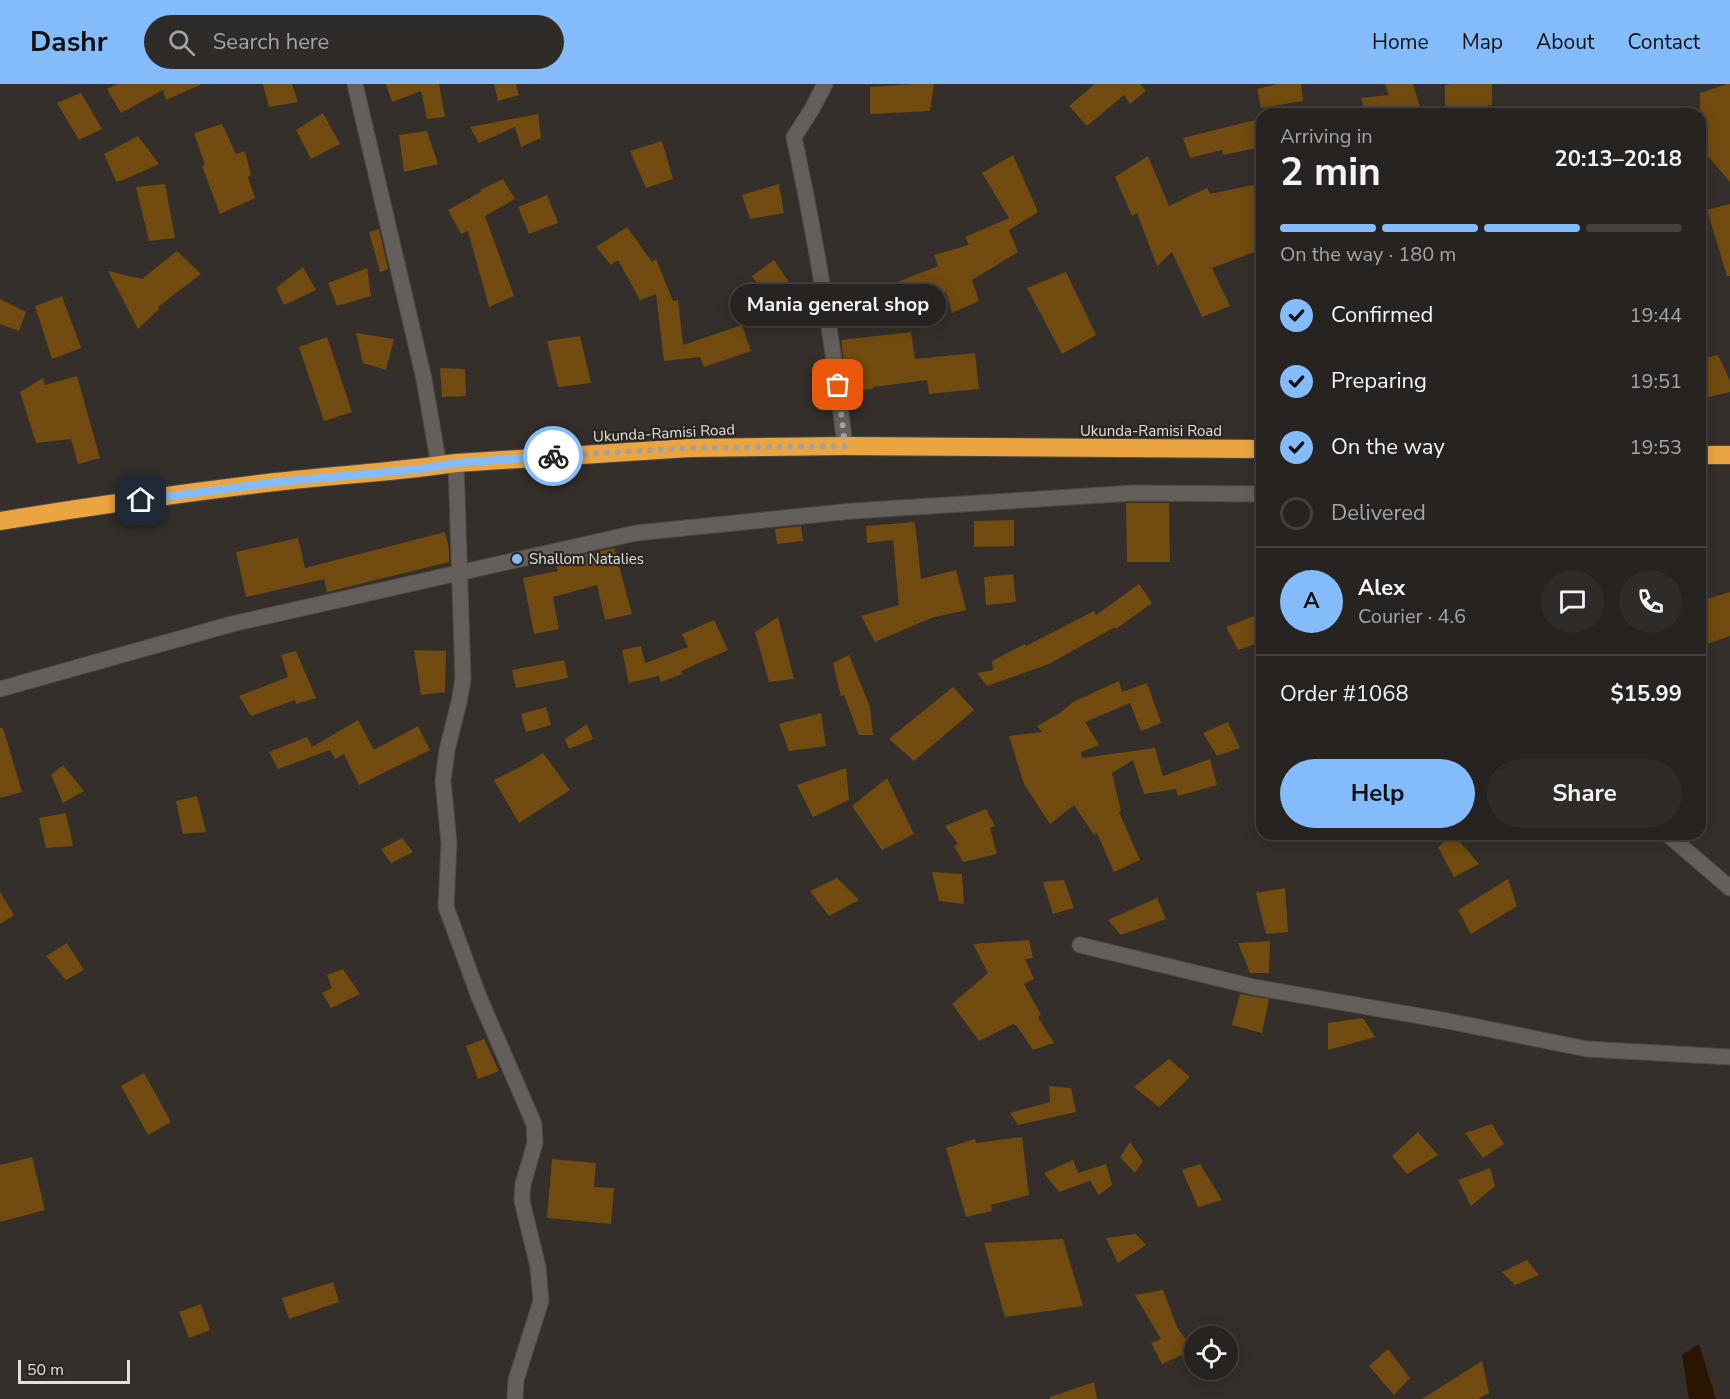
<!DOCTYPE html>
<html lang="en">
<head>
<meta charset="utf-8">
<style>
	:root { --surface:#272320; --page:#2f2b29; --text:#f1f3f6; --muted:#a4a4a5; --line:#43403e; --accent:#84bcfb }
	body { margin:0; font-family:"Nunito Sans",sans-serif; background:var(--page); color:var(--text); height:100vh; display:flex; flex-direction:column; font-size:22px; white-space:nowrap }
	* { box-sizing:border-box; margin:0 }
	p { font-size:20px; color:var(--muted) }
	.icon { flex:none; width:33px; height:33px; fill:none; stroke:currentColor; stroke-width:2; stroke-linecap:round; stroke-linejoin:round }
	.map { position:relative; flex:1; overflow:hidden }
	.drawer { position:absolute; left:1256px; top:24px; width:450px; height:732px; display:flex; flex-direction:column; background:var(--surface); border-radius:18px; box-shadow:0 3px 15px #0003,0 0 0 2px var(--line) }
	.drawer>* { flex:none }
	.buttons { position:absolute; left:1184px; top:1242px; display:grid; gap:12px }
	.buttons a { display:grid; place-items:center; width:54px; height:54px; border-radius:50%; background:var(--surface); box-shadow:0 3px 15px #0003,0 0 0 2px var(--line); font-size:30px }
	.scale { position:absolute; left:18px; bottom:15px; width:112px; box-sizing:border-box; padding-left:6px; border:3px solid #e1dedb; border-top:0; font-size:16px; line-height:21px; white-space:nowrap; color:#e1dedb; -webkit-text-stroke:4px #2a2621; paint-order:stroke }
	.pin { position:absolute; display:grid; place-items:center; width:51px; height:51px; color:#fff; margin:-26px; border-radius:12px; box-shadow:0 3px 9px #0006 }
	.courier { position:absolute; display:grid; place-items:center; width:60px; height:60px; margin:-30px; border:4px solid #84bcfb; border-radius:50%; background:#fff; color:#222; box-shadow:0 2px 8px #0007 }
	.bubble { position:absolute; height:42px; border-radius:21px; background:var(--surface); box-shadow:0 3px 15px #0003,0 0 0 2px var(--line); font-size:20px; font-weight:700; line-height:42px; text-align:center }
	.overview em { font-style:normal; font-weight:700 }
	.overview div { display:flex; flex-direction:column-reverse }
	.overview { display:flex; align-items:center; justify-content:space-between; height:102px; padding:0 24px }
	h1 { font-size:39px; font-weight:700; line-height:45px }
	.bar { display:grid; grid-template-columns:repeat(4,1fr); gap:9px 6px; align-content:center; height:72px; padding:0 24px }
	.bar i { height:8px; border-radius:4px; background:var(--line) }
	.bar .selected { background:var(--accent) }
	.bar p { grid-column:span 4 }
	.line { display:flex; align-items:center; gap:15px; padding:0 24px; border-top:2px solid var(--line) }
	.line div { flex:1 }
	.round { display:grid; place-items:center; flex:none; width:63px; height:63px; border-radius:32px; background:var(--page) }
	ol { padding:0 24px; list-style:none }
	li { display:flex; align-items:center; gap:18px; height:66px }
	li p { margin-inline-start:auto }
	li .icon { padding:6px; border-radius:50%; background:var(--accent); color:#111; stroke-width:4 }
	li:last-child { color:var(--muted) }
	li i { width:33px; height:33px; border:3px solid var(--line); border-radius:50% }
	.primary-button { display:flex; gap:12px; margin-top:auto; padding:12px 24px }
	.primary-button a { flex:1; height:69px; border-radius:36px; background:var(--accent); color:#111; font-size:24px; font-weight:700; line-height:69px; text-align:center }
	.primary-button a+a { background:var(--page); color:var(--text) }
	header { display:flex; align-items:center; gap:36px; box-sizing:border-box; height:84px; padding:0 30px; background:var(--accent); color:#111 }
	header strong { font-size:28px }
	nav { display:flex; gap:33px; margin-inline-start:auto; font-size:21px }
	.search { width:420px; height:54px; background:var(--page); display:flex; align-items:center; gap:15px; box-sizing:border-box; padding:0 21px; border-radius:33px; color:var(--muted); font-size:22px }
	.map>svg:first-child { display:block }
	.water { fill:#2a1600 }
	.building { fill:#714b10 }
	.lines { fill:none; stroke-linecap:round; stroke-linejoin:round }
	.minor-casing { stroke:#4e4b47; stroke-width:17 }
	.highway-casing { stroke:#4e4b47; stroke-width:20 }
	.minor { stroke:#645f5a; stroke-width:15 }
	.highway { stroke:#eba540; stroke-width:18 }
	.done { stroke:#a4a19d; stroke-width:6; stroke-dasharray:0 10.8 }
	.route { stroke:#84bcfb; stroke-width:8 }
	.poi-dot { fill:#84bcfb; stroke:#2a2621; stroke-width:2 }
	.labels { text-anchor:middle; stroke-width:4.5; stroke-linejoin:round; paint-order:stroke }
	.street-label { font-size:15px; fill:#e1dedb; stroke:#2a2621 }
	.poi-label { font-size:15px; fill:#e1dedb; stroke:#2a2621; text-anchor:start }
</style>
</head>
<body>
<header>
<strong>Dashr</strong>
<div class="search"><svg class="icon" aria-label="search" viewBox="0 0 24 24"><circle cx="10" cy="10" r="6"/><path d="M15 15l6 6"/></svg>Search here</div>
<nav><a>Home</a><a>Map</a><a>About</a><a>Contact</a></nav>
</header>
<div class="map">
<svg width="1730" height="1315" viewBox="0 0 1730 1315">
	<rect width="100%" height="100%" fill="#342f2a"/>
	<polygon class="water" points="1699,1260 1716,1315 1689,1315 1682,1271"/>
	<g class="building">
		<polygon points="117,0 202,0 166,16 163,6 121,29 107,5"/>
		<polygon points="263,0 292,0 298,18 269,23"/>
		<polygon points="386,0 439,0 445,33 427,35 421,7 392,18"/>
		<polygon points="494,0 516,0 519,11 498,17"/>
		<polygon points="914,0 934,0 930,27 870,30 870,3"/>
		<polygon points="1095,0 1140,0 1146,7 1130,20 1124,11 1087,42 1069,22"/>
		<polygon points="1277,0 1301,0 1303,17 1261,24 1257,5"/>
		<polygon points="1385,0 1413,0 1422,30 1365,30 1361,14 1389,11"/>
		<polygon points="1451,0 1492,0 1492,21 1445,30 1445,1"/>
		<polygon points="1727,0 1730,0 1730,98 1707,71 1700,74 1700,9"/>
		<polygon points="81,9 102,45 79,56 57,19"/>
		<polygon points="323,29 340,60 311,75 296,46"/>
		<polygon points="538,30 541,54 521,63 515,43 479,59 470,43"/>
		<polygon points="1255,36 1261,63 1223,71 1222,66 1190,74 1183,54"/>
		<polygon points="222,40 236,70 245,67 251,91 248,93 255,114 220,130 202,82 205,81 194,49"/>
		<polygon points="427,47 438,80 404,88 399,51"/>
		<polygon points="138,52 159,80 121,97 116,97 104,70"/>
		<polygon points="662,57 673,95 646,104 630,67"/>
		<polygon points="1013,71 1038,128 1009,146 1018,168 972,196 979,217 952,229 946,208 882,234 872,208 938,182 934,171 969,161 965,153 1009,134 982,89"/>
		<polygon points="1148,72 1169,122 1207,104 1210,110 1262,99 1262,165 1212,184 1230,222 1202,233 1172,168 1157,182 1137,129 1132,132 1115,93"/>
		<polygon points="503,95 515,115 485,132 514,212 489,223 468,147 461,150 448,126 481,108 480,106"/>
		<polygon points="165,100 175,154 149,157 136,103"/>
		<polygon points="779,100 784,129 750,135 742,111"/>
		<polygon points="547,111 558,139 529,150 518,123"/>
		<polygon points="1730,120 1730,192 1727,192 1707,126"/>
		<polygon points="627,143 652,178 656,175 673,217 678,216 683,261 742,241 751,267 704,283 700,273 664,277 656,210 640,216 618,176 611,181 596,163"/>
		<polygon points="379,145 388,185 380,188 369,148"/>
		<polygon points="177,167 201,190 158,223 159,225 138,245 108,187 142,195"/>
		<polygon points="774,176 791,201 770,220 752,192"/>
		<polygon points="303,183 316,206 284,221 276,204"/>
		<polygon points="367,184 371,212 337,222 328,199"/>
		<polygon points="1066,188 1096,251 1062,270 1027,204"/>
		<polygon points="62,212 81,264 52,275 35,222"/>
		<polygon points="0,215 26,228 19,247 0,240"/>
		<polygon points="911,248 915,275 975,269 979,305 929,310 927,296 873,303 873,305 848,307 841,256"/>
		<polygon points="356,249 394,255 386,286 363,279"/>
		<polygon points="580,252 591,299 558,303 547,257"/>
		<polygon points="327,253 352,328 324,337 299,263"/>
		<polygon points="1718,271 1730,297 1730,308 1700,315 1700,275"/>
		<polygon points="440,284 465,285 466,312 442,313"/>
		<polygon points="77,292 100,374 78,380 71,355 36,359 20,308 43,294 45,301"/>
		<polygon points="1126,419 1169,419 1170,478 1127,478"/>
		<polygon points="1014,436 1014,462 974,463 974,437"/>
		<polygon points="915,438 921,495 956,486 966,526 931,534 875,558 861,532 899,521 893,456 867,459 866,442"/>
		<polygon points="801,442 803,457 777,460 775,445"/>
		<polygon points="445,448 449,465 449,478 327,508 324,495 246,513 236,468 298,454 305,484"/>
		<polygon points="614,464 632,530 605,536 597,501 553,513 559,545 534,550 523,494 558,487 555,477"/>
		<polygon points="1013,490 1016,518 986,521 984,493"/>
		<polygon points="1139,500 1152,519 1116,545 1115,543 1049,580 987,602 977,589 993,586 992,577 1025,560 1026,562 1094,527 1096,531"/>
		<polygon points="1730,508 1730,552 1704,561 1700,553 1700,517"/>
		<polygon points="1262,529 1262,558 1238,566 1226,543"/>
		<polygon points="778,533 794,595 769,598 755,548"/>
		<polygon points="714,536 728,566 681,587 682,590 661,598 659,592 629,599 622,566 641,562 645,579 688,563 682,550"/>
		<polygon points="414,566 446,567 445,608 421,611"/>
		<polygon points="296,567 316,614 296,620 295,616 251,632 239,612 288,593 281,571"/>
		<polygon points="849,571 870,623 873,651 859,651 844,611 841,612 833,579"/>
		<polygon points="564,576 568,594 516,604 512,586"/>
		<polygon points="1119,597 1122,608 1147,599 1161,639 1141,647 1130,619 1085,638 1099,661 1081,668 1082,674 1155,664 1163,692 1210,675 1217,701 1178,712 1176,705 1144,710 1133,676 1112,689 1121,727 1119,728 1140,776 1114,788 1097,749 1094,751 1074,721 1050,740 1024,700 1009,652 1042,648 1037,642 1060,629 1073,618"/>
		<polygon points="953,603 974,626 914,677 889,655"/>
		<polygon points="546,623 551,641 526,648 521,630"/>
		<polygon points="821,629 826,662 789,667 779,640"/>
		<polygon points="358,636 374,666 418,642 430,666 359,701 344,670 335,675 330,666 278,685 269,668 307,653 312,663"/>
		<polygon points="1228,638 1240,664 1217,672 1203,649"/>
		<polygon points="587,640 593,655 569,665 565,655"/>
		<polygon points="0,644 3,644 22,708 0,714"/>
		<polygon points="543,669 570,706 519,739 494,696 524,681"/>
		<polygon points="63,681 84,707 63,719 51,691"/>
		<polygon points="846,684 849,716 813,733 797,701"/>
		<polygon points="887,694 914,750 882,766 852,722"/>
		<polygon points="197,712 206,748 183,750 176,717"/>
		<polygon points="986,725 995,742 990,744 997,770 963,778 954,762 958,760 945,742"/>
		<polygon points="66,729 73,762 46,764 39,734"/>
		<polygon points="1453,750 1479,780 1454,793 1438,763"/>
		<polygon points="402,754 413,768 391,779 381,765"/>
		<polygon points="932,788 962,790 964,820 939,817"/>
		<polygon points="837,794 859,816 829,832 810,807"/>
		<polygon points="1508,795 1517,822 1471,850 1458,826"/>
		<polygon points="1064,796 1074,824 1053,830 1043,798"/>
		<polygon points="1285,804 1288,848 1266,850 1256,809"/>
		<polygon points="0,808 14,831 0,840"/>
		<polygon points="1157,814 1166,835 1121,851 1108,836"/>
		<polygon points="1029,856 1033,874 1025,875 1034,895 1024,900 1041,931 1038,933 1054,959 1033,966 1017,942 1013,940 979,957 952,920 988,889 973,860"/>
		<polygon points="1270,857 1269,889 1250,889 1238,859"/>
		<polygon points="67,859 84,886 66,896 46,872"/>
		<polygon points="343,885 360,910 331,924 322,909 332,904 327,891"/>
		<polygon points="1240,910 1269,915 1262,949 1232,941"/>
		<polygon points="1363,934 1375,953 1328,966 1328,939"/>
		<polygon points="484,955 499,987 478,995 466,962"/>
		<polygon points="1169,975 1190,993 1159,1023 1134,1003"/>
		<polygon points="144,989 171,1038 148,1051 121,1002"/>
		<polygon points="1049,1002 1071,1004 1076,1028 1018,1041 1010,1029 1050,1018"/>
		<polygon points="1492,1040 1504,1060 1483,1074 1465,1049"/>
		<polygon points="1418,1048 1438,1071 1407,1090 1392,1072"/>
		<polygon points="1022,1053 1029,1111 991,1121 992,1127 966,1133 946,1064 975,1055 976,1059"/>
		<polygon points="1130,1058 1143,1077 1135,1089 1120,1073"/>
		<polygon points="32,1073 45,1126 0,1138 0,1081"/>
		<polygon points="552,1075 596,1079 594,1103 614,1104 611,1140 547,1134"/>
		<polygon points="1073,1076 1078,1089 1106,1080 1112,1101 1099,1111 1090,1097 1059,1108 1044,1089"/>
		<polygon points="1200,1080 1222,1116 1198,1123 1182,1086"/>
		<polygon points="1490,1084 1495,1102 1471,1122 1458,1096"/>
		<polygon points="1136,1150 1146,1161 1118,1179 1106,1154"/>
		<polygon points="1063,1155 1083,1222 1005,1233 984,1159"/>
		<polygon points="1527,1176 1539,1191 1515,1201 1502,1188"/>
		<polygon points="333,1198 339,1218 289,1235 282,1214"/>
		<polygon points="1163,1206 1177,1243 1193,1266 1162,1280 1151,1259 1161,1255 1135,1211"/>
		<polygon points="201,1220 210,1246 189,1254 179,1228"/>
		<polygon points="1388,1265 1410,1294 1394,1311 1369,1282"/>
		<polygon points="1482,1277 1489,1309 1478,1315 1422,1315"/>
		<polygon points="1094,1298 1097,1315 1050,1315 1050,1313"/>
	</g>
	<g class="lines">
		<g class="minor-casing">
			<g id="minor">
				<polyline points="355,0 424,295 439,382"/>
				<path d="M825 0 812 25 794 53C816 155 833 258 845 362"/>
				<polyline points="456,379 463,595 459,618 447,666 443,697 449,759 446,823 479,913 534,1040 535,1059 523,1100 522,1117 538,1183 541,1217 516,1296 515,1315"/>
				<polyline points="0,605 232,540 636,449 852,427 1134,409 1262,410"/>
				<polyline points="1667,750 1730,804"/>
				<polyline points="1080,861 1254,903 1448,937 1587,965 1730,973"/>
			</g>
		</g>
		<g class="highway-casing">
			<g id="highway">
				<polyline points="1700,371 1730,371"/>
				<path d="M0 437C91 422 183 409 275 398 335 391 396 388 456 379L689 364 845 362 1262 365"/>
			</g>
		</g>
		<use href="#minor" class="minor"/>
		<use href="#highway" class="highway"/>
	</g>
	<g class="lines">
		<polyline class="done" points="553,372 689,364 845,362 838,301"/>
		<polyline class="route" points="141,416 277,398 420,385 456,379 553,372"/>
	</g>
	<circle class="poi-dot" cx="517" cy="475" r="6"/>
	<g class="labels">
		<g class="street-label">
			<text x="1151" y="352">Ukunda-Ramisi Road</text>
			<text transform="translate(664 349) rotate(-3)" y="5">Ukunda-Ramisi Road</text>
		</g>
		<g class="poi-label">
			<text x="529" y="480">Shallom Natalies</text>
		</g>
	</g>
</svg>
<div class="buttons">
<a><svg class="icon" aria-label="locate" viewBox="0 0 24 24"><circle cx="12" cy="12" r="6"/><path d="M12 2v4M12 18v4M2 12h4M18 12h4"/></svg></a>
</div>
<div class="scale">50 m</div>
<div class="pin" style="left:838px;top:301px;background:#ea580c"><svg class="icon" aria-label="bag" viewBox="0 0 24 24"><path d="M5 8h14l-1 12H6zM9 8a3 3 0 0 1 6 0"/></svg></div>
<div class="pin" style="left:141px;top:416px;background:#1f2937"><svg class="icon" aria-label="home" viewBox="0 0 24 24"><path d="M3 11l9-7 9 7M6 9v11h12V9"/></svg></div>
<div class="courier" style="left:553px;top:372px"><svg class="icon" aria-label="bike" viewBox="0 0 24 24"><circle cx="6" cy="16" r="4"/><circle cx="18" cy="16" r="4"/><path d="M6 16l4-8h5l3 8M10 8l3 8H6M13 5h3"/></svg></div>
<div class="bubble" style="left:730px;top:200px;width:216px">Mania general shop</div>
<section class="drawer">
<div class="overview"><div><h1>2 min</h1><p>Arriving in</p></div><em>20:13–20:18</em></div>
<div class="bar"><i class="selected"></i><i class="selected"></i><i class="selected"></i><i></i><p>On the way · 180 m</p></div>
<ol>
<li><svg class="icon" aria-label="check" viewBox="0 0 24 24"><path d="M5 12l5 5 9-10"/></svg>Confirmed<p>19:44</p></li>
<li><svg class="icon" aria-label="check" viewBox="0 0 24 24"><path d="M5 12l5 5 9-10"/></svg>Preparing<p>19:51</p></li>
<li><svg class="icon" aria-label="check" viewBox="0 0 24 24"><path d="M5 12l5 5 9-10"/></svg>On the way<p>19:53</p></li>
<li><i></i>Delivered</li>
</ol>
<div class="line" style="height:108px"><b class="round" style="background:var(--accent);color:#111">A</b><div><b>Alex</b><p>Courier · 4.6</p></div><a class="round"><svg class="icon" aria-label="chat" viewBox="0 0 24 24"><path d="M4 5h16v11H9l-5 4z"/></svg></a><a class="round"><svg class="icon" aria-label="phone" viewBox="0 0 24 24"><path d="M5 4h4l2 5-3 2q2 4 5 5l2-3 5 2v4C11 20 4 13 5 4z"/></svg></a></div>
<div class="line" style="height:78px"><div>Order #1068</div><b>$15.99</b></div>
<div class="primary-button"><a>Help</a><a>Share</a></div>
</section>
</div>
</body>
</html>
